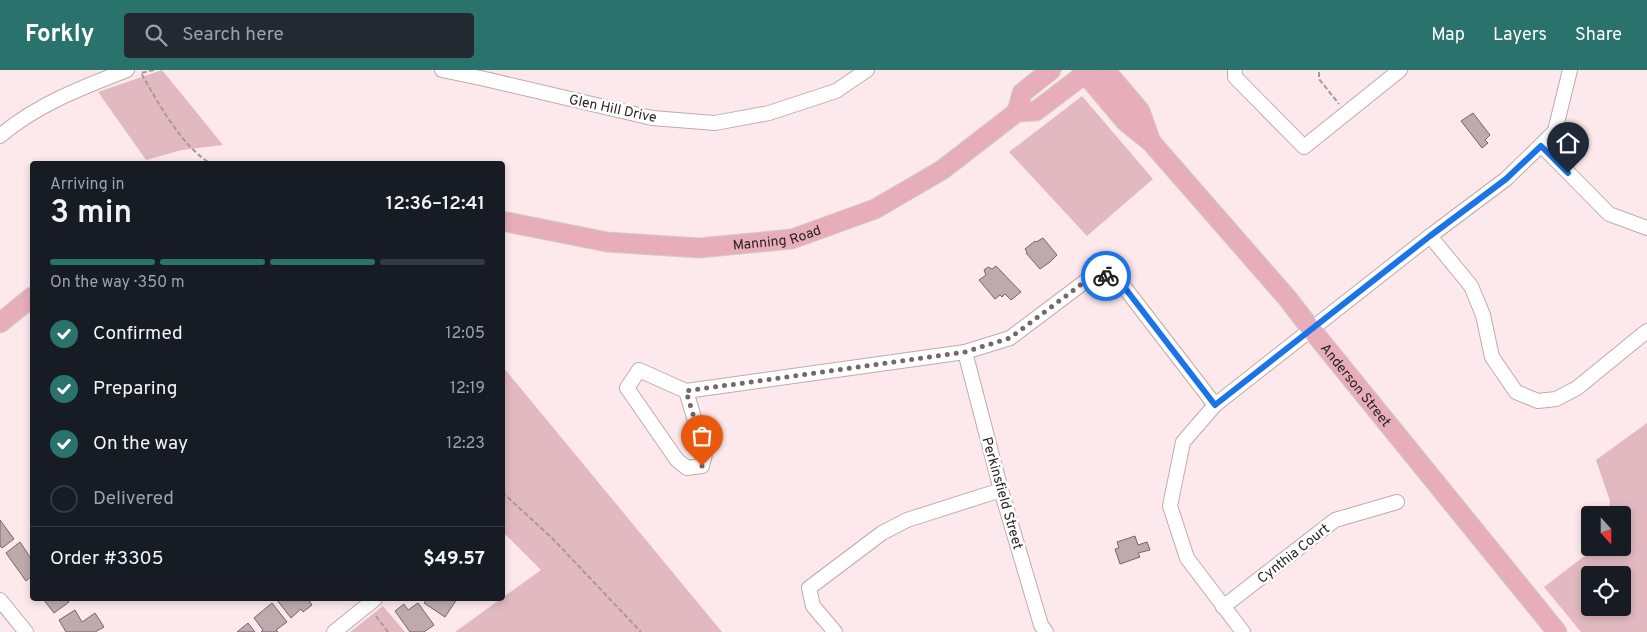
<!DOCTYPE html>
<html lang="en">
<head>
<meta charset="utf-8">
<style>
	:root { --surface:#171b24; --page:#242831; --text:#f1f3f6; --muted:#9ea1a6; --line:#363941; --accent:#2a726c }
	body { margin:0; font-family:Overpass,sans-serif; background:var(--page); color:var(--text); height:100vh; display:flex; flex-direction:column; font-size:19px; white-space:nowrap }
	* { box-sizing:border-box; margin:0 }
	p { font-size:16px; color:var(--muted) }
	.icon { flex:none; width:28px; height:28px; fill:none; stroke:currentColor; stroke-width:2; stroke-linecap:round; stroke-linejoin:round }
	.map { position:relative; flex:1; overflow:hidden }
	.sheet { position:absolute; left:30px; top:91px; width:475px; height:440px; display:flex; flex-direction:column; background:var(--surface); border-radius:5px; box-shadow:0 2px 8px #0003 }
	.sheet>* { flex:none }
	.needle { width:32px; rotate:159deg }
	.fabs { position:absolute; left:1581px; top:436px; display:grid; gap:10px }
	.fabs a { display:grid; place-items:center; width:50px; height:50px; border-radius:5px; background:var(--surface); box-shadow:0 2px 8px #0003; font-size:25px }
	.pin { position:absolute; display:grid; place-items:center; width:42px; height:42px; color:#fff; margin:-51px -21px; border-radius:50% 50% 50% 0; rotate:-45deg; box-shadow:0 0 5px #0007 }
	.pin .icon { rotate:45deg }
	.courier { position:absolute; display:grid; place-items:center; width:50px; height:50px; margin:-25px; border:4px solid #1a73e8; border-radius:50%; background:#fff; color:#222; box-shadow:0 1px 6px #0007 }
	.summary em { font-style:normal; font-weight:600 }
	.summary div { display:flex; flex-direction:column-reverse }
	.summary { display:flex; align-items:center; justify-content:space-between; height:85px; padding:0 20px }
	h1 { font-size:32px; font-weight:600; line-height:38px }
	.bar { display:grid; grid-template-columns:repeat(4,1fr); gap:8px 5px; align-content:center; height:60px; padding:0 20px }
	.bar i { height:6px; border-radius:4px; background:var(--line) }
	.bar .on { background:var(--accent) }
	.bar p { grid-column:span 4 }
	.line { display:flex; align-items:center; gap:12px; padding:0 20px; border-top:1px solid var(--line) }
	.line div { flex:1 }
	ol { padding:0 20px; list-style:none }
	li { display:flex; align-items:center; gap:15px; height:55px }
	li p { margin-inline-start:auto }
	li .icon { padding:5px; border-radius:50%; background:var(--accent); color:#fff; stroke-width:4 }
	li:last-child { color:var(--muted) }
	li i { width:28px; height:28px; border:2px solid var(--line); border-radius:50% }
	header { display:flex; align-items:center; gap:30px; box-sizing:border-box; height:70px; padding:0 25px; background:var(--accent); color:#fff }
	header strong { font-size:24px }
	nav { display:flex; gap:28px; margin-inline-start:auto; font-size:18px }
	.search { width:350px; height:45px; background:var(--page); display:flex; align-items:center; gap:12px; box-sizing:border-box; padding:0 18px; border-radius:5px; color:var(--muted); font-size:19px }
	.map>svg:first-child { display:block }
	.green { fill:#e2b9c0; fill-rule:evenodd }
	.building { fill:#beaaad; stroke:#776568 }
	.lines { fill:none; stroke-linecap:round; stroke-linejoin:round }
	.minor-casing { stroke:#beabae; stroke-width:16 }
	.major-casing { stroke:#d0cecf; stroke-width:21 }
	.path { stroke:#a9999c; stroke-width:2; stroke-dasharray:5 2.5; stroke-linecap:butt }
	.minor { stroke:#fff; stroke-width:14 }
	.major { stroke:#e7adb9; stroke-width:19 }
	.done { stroke:#74686a; stroke-width:5; stroke-dasharray:0 9 }
	.route { stroke:#1a73e8; stroke-width:6 }
	.labels { text-anchor:middle; stroke-width:5; stroke-linejoin:round; paint-order:stroke }
	.street-label { font-size:14px; fill:#2a2224; stroke:#fff }
</style>
</head>
<body>
<header>
<strong>Forkly</strong>
<div class="search"><svg class="icon" aria-label="search" viewBox="0 0 24 24"><circle cx="10" cy="10" r="6"/><path d="M15 15l6 6"/></svg>Search here</div>
<nav><a>Map</a><a>Layers</a><a>Share</a></nav>
</header>
<div class="map">
<svg width="1647" height="562" viewBox="0 0 1647 562">
	<rect width="100%" height="100%" fill="#fde9ec"/>
	<g class="green">
		<polygon points="162,0 223,75 182,80 146,90 98,22"/>
		<polygon points="1082,26 1153,109 1087,166 1009,82"/>
		<polygon points="503,297 722,562 455,562 541,500 503,462"/>
		<path d="M1647 353V562H1581L1544 517 1595 478H1622V445H1608L1610 431 1596 390ZM1590 505H1622V538H1590Z"/>
		<polygon points="383,536 405,562 350,562"/>
	</g>
	<g class="building">
		<polygon points="1473,43 1490,65 1485,70 1488,73 1482,78 1461,51"/>
		<polygon points="1043,168 1057,185 1050,192 1040,199 1026,183 1027,182 1025,179 1035,171 1036,172"/>
		<polygon points="996,196 1021,222 1011,230 1005,224 1002,227 1000,225 995,229 979,210 986,205 984,200 988,197 992,199"/>
		<polygon points="0,450 14,469 2,478 0,476"/>
		<polygon points="1135,466 1138,475 1147,472 1150,480 1138,483 1140,487 1120,494 1115,479 1119,478 1117,472"/>
		<polygon points="20,472 32,490 32,506 26,511 6,483"/>
		<polygon points="43,529 66,529 69,532 54,543"/>
		<polygon points="279,529 308,529 312,535 303,542 301,539 291,548 277,530"/>
		<polygon points="427,529 457,529 445,547 424,533"/>
		<polygon points="272,533 287,552 276,560 278,562 261,562 263,560 254,548"/>
		<polygon points="418,533 434,555 424,562 410,562 395,541 404,534 408,540"/>
		<polygon points="75,540 82,552 95,543 104,557 95,562 66,562 59,550"/>
		<polygon points="248,553 255,562 237,562"/>
	</g>
	<g class="lines">
		<g class="minor-casing">
			<g id="minor">
				<polyline points="442,0 485,9 652,48 715,53 769,43 836,21 867,0"/>
				<polyline points="1235,0 1235,7 1304,77 1400,0"/>
				<path d="M0 66C36 35 83 17 127 0"/>
				<polyline points="1541,75 1609,144 1647,158"/>
				<polyline points="1430,166 1471,216 1483,245 1492,287 1516,322 1538,331 1556,329 1577,318 1647,261"/>
				<polyline points="965,282 1001,420 1041,555 1046,562"/>
				<polyline points="686,321 705,384 702,396 687,398 677,390 627,318 639,300 686,321 965,282 1010,268 1095,204 1118,209 1215,335"/>
				<polyline points="0,530 26,562"/>
				<polyline points="1223,537 1335,450 1397,432"/>
				<polyline points="334,562 375,529"/>
				<polyline points="835,562 813,536 809,518 882,463 907,450 1001,420"/>
				<polyline points="1243,562 1187,488 1170,436 1183,372 1215,335 1430,166 1506,109 1541,75 1555,61 1570,0"/>
			</g>
		</g>
		<g class="major-casing">
			<g id="major">
				<path id="s1" d="M1082 0 1125 51 1151 72 1288 229 1311 259 1557 562"/>
				<polyline points="1105,0 1140,41 1151,72"/>
				<polyline points="1017,42 1022,23 1051,0"/>
				<path id="s2" d="M502 151 607 172 699 178 792 169 875 139 942 100 1017 42 1036 41 1090 0"/>
				<polyline points="0,253 32,227"/>
			</g>
		</g>
		<g class="path">
			<path d="M154 0 141 3C157 31 183 79 212 94"/>
			<polyline points="1319,2 1319,9 1339,34"/>
			<polyline points="502,422 553,469 641,562"/>
			<polyline points="376,546 388,562"/>
		</g>
		<use href="#minor" class="minor"/>
		<use href="#major" class="major"/>
	</g>
	<g class="lines">
		<polyline class="done" points="702,396 705,384 686,321 965,282 1010,268 1095,204 1106,206"/>
		<polyline class="route" points="1106,206 1118,209 1215,335 1430,166 1506,109 1541,76 1568,103"/>
	</g>
	<g class="labels">
		<g class="street-label">
			<text transform="translate(613 38) rotate(12)" y="5">Glen Hill Drive</text>
			<text dy="5" stroke="none"><textPath href="#s2" startOffset="278">Manning Road</textPath></text>
			<text dy="5" stroke="none"><textPath href="#s1" startOffset="418">Anderson Street</textPath></text>
			<text transform="translate(1003 423) rotate(74)" y="5">Perkinsfield Street</text>
			<text transform="translate(1293 483) rotate(-38)" y="5">Cynthia Court</text>
		</g>
	</g>
</svg>
<div class="fabs">
<a><svg class="needle" viewBox="-14 -14 28 28"><path d="M0-13l5 13h-10z" fill="#e53935"/><path d="M0 13l5-13h-10z" fill="#9ea1a6"/></svg></a>
<a><svg class="icon" aria-label="locate" viewBox="0 0 24 24"><circle cx="12" cy="12" r="6"/><path d="M12 2v4M12 18v4M2 12h4M18 12h4"/></svg></a>
</div>
<div class="pin" style="left:702px;top:396px;background:#ea580c"><svg class="icon" aria-label="bag" viewBox="0 0 24 24"><path d="M5 8h14l-1 12H6zM9 8a3 3 0 0 1 6 0"/></svg></div>
<div class="pin" style="left:1568px;top:103px;background:#1f2937"><svg class="icon" aria-label="home" viewBox="0 0 24 24"><path d="M3 11l9-7 9 7M6 9v11h12V9"/></svg></div>
<div class="courier" style="left:1106px;top:206px"><svg class="icon" aria-label="bike" viewBox="0 0 24 24"><circle cx="6" cy="16" r="4"/><circle cx="18" cy="16" r="4"/><path d="M6 16l4-8h5l3 8M10 8l3 8H6M13 5h3"/></svg></div>
<section class="sheet">
<div class="summary"><div><h1>3 min</h1><p>Arriving in</p></div><em>12:36–12:41</em></div>
<div class="bar"><i class="on"></i><i class="on"></i><i class="on"></i><i></i><p>On the way · 350 m</p></div>
<ol>
<li><svg class="icon" aria-label="check" viewBox="0 0 24 24"><path d="M5 12l5 5 9-10"/></svg>Confirmed<p>12:05</p></li>
<li><svg class="icon" aria-label="check" viewBox="0 0 24 24"><path d="M5 12l5 5 9-10"/></svg>Preparing<p>12:19</p></li>
<li><svg class="icon" aria-label="check" viewBox="0 0 24 24"><path d="M5 12l5 5 9-10"/></svg>On the way<p>12:23</p></li>
<li><i></i>Delivered</li>
</ol>
<div class="line" style="height:65px"><div>Order #3305</div><b>$49.57</b></div>
</section>
</div>
</body>
</html>
